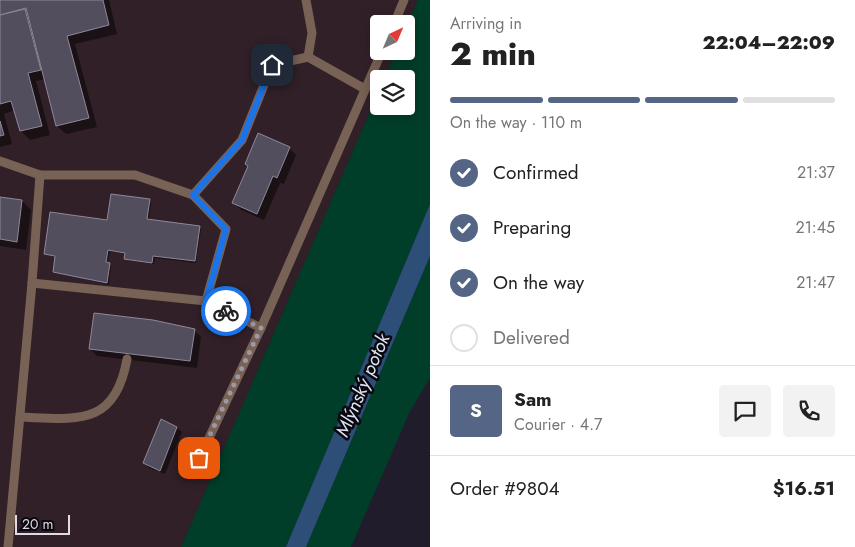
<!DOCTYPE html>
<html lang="en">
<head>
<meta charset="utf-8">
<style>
	:root { --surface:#fff; --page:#f2f2f2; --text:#222; --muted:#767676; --line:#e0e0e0; --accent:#556585 }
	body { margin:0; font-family:Jost,sans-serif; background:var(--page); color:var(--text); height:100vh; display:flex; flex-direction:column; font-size:19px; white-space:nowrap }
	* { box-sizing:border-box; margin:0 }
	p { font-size:16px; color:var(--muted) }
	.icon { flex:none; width:28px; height:28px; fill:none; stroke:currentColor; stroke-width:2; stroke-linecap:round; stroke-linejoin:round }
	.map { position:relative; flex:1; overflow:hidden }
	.drawer { display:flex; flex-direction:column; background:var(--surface); width:425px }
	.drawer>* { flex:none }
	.needle { width:32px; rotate:44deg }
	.controls { position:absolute; left:370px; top:15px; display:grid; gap:10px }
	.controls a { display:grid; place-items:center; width:45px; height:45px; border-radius:5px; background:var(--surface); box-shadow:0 2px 12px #0003; font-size:25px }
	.scale { position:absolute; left:15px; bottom:12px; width:55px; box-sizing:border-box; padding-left:5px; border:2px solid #dedbe5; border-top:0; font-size:14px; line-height:18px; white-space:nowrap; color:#dedbe5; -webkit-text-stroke:4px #0a080e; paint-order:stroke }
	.pin { position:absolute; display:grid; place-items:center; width:42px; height:42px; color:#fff; margin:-21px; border-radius:10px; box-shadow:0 2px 8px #0006 }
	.courier { position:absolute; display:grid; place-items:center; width:50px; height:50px; margin:-25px; border:4px solid #1a73e8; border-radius:50%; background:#fff; color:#222; box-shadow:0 1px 6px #0007 }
	.head em { font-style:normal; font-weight:800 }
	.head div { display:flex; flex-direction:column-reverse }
	.head { display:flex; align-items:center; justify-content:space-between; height:85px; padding:0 20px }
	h1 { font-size:32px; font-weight:800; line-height:38px }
	.bar { display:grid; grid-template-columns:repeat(4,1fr); gap:8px 5px; align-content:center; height:60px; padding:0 20px }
	.bar i { height:6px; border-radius:4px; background:var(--line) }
	.bar .selected { background:var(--accent) }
	.bar p { grid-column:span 4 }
	.line { display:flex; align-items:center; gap:12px; padding:0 20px; border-top:1px solid var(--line) }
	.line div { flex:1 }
	.round { display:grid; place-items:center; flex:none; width:52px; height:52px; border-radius:5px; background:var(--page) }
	ol { padding:0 20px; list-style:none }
	li { display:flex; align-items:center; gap:15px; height:55px }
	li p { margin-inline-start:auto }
	li .icon { padding:5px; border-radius:50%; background:var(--accent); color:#fff; stroke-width:4 }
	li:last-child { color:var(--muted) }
	li i { width:28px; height:28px; border:2px solid var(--line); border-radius:50% }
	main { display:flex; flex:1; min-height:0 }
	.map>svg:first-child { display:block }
	.industrial { fill:#322028 }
	.green { fill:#003e2a }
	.water { fill:#2d4e77 }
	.shadow { fill:#0007; fill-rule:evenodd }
	.building { fill:#534e5e; stroke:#8e889a }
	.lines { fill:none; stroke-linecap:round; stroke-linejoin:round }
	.service { stroke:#786155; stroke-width:9 }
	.done { stroke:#9c98a4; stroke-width:5; stroke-dasharray:0 9 }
	.route { stroke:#1a73e8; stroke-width:6 }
	.labels { text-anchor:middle; stroke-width:5; stroke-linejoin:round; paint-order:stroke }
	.water-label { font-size:19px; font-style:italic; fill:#dae4f2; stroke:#0a080e }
</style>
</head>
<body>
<main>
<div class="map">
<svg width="430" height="547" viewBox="0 0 430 547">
	<rect width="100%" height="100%" fill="#211c2b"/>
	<polygon class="industrial" points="0,0 418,0 406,26 406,24 379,24 379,51 396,51 384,79 379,79 379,91 181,547 0,547"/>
	<g class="green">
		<polygon points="418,0 430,0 430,204 286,547 181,547 379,91 379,106 406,106 406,79 384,79 396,51 406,51 406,26"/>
		<polygon points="430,256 430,378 410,411 351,547 306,547"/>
	</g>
	<polygon class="water" points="430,204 430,256 306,547 286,547"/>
	<g class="shadow">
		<path d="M0 0H109L117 34 75 44 97 127 66 134 57 126 46 79 36 81 50 135 30 140 21 131 15 110 4 114 12 144 0 147ZM27 7 31 23 30 24 23 8Z"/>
		<polygon points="289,148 296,155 284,184 280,183 264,220 241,210 234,203"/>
		<polygon points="0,198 22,201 31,210 26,250 0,246"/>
		<polygon points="149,201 151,203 149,220 201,229 196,263 155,258 154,264 127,260 126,254 110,251 107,264 111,266 109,285 54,271 56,257 45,254"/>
		<polygon points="194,330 201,337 197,368 97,356 90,349"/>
		<polygon points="177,428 182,432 165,474 149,468 144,463"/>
	</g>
	<g class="building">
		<polygon points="0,0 103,0 109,25 67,36 89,118 56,126 26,8 0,15"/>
		<polygon points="25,9 41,70 28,73 42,126 20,131 11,101 0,104 0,15"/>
		<polygon points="0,121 4,135 0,136"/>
		<polygon points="258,133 290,147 277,178 273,176 257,214 232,203 248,166 245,164"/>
		<polygon points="111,194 150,199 147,219 200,226 195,261 153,256 152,263 124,259 125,253 108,250 106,262 110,263 107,283 53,272 55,256 44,254 50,212 107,220"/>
		<polygon points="0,197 22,200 17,242 0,239"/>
		<polygon points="94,313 153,320 195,329 190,361 89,349"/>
		<polygon points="161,419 177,427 160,471 143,463"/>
	</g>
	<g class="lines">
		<g class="service">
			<polyline points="394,24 404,0"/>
			<polyline points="308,57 365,89"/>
			<polyline points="0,161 40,175 135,175 193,195 226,229 206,301"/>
			<polyline points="40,175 32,283 206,301 261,328"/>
			<polyline points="193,195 242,140 272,65 308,57 312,33 306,0"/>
			<path d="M20 417C75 419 115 428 127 359"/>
			<polyline points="192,474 261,328 382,51"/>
			<polyline points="8,547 32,283"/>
		</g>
	</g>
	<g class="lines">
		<polyline class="done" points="199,458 261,328 226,311"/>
		<polyline class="route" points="226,311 206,301 226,229 193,195 242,140 272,65"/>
	</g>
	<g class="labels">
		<g class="water-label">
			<text transform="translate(362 385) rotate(-67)" y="7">Mlýnský potok</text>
		</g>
	</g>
</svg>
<div class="controls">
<a><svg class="needle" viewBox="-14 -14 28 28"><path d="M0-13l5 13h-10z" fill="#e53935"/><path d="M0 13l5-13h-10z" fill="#767676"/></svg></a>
<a><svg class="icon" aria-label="layers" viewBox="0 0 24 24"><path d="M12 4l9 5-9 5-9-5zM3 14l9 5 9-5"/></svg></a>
</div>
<div class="scale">20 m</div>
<div class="pin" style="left:199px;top:458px;background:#ea580c"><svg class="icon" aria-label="bag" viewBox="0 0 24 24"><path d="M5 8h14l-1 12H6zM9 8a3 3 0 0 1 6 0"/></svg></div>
<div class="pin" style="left:272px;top:65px;background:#1f2937"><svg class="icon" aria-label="home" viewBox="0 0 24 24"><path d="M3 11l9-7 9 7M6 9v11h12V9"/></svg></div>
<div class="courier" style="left:226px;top:311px"><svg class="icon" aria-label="bike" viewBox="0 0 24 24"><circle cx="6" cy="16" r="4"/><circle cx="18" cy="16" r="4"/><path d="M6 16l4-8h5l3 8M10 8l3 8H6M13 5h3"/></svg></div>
</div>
<section class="drawer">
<div class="head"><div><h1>2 min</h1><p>Arriving in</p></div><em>22:04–22:09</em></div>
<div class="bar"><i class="selected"></i><i class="selected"></i><i class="selected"></i><i></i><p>On the way · 110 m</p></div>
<ol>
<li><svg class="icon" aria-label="check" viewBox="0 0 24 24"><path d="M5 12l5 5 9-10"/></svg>Confirmed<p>21:37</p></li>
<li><svg class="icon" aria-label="check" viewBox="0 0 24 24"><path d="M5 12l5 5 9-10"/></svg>Preparing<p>21:45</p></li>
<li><svg class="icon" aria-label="check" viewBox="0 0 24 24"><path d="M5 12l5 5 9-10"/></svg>On the way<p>21:47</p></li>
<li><i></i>Delivered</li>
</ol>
<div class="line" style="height:90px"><b class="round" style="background:var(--accent);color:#fff">S</b><div><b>Sam</b><p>Courier · 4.7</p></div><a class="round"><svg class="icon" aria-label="chat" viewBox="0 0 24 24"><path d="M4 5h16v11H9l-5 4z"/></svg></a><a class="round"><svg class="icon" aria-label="phone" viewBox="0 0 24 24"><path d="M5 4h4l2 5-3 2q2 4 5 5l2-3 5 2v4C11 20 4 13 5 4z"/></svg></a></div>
<div class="line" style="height:65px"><div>Order #9804</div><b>$16.51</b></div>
</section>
</main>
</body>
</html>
